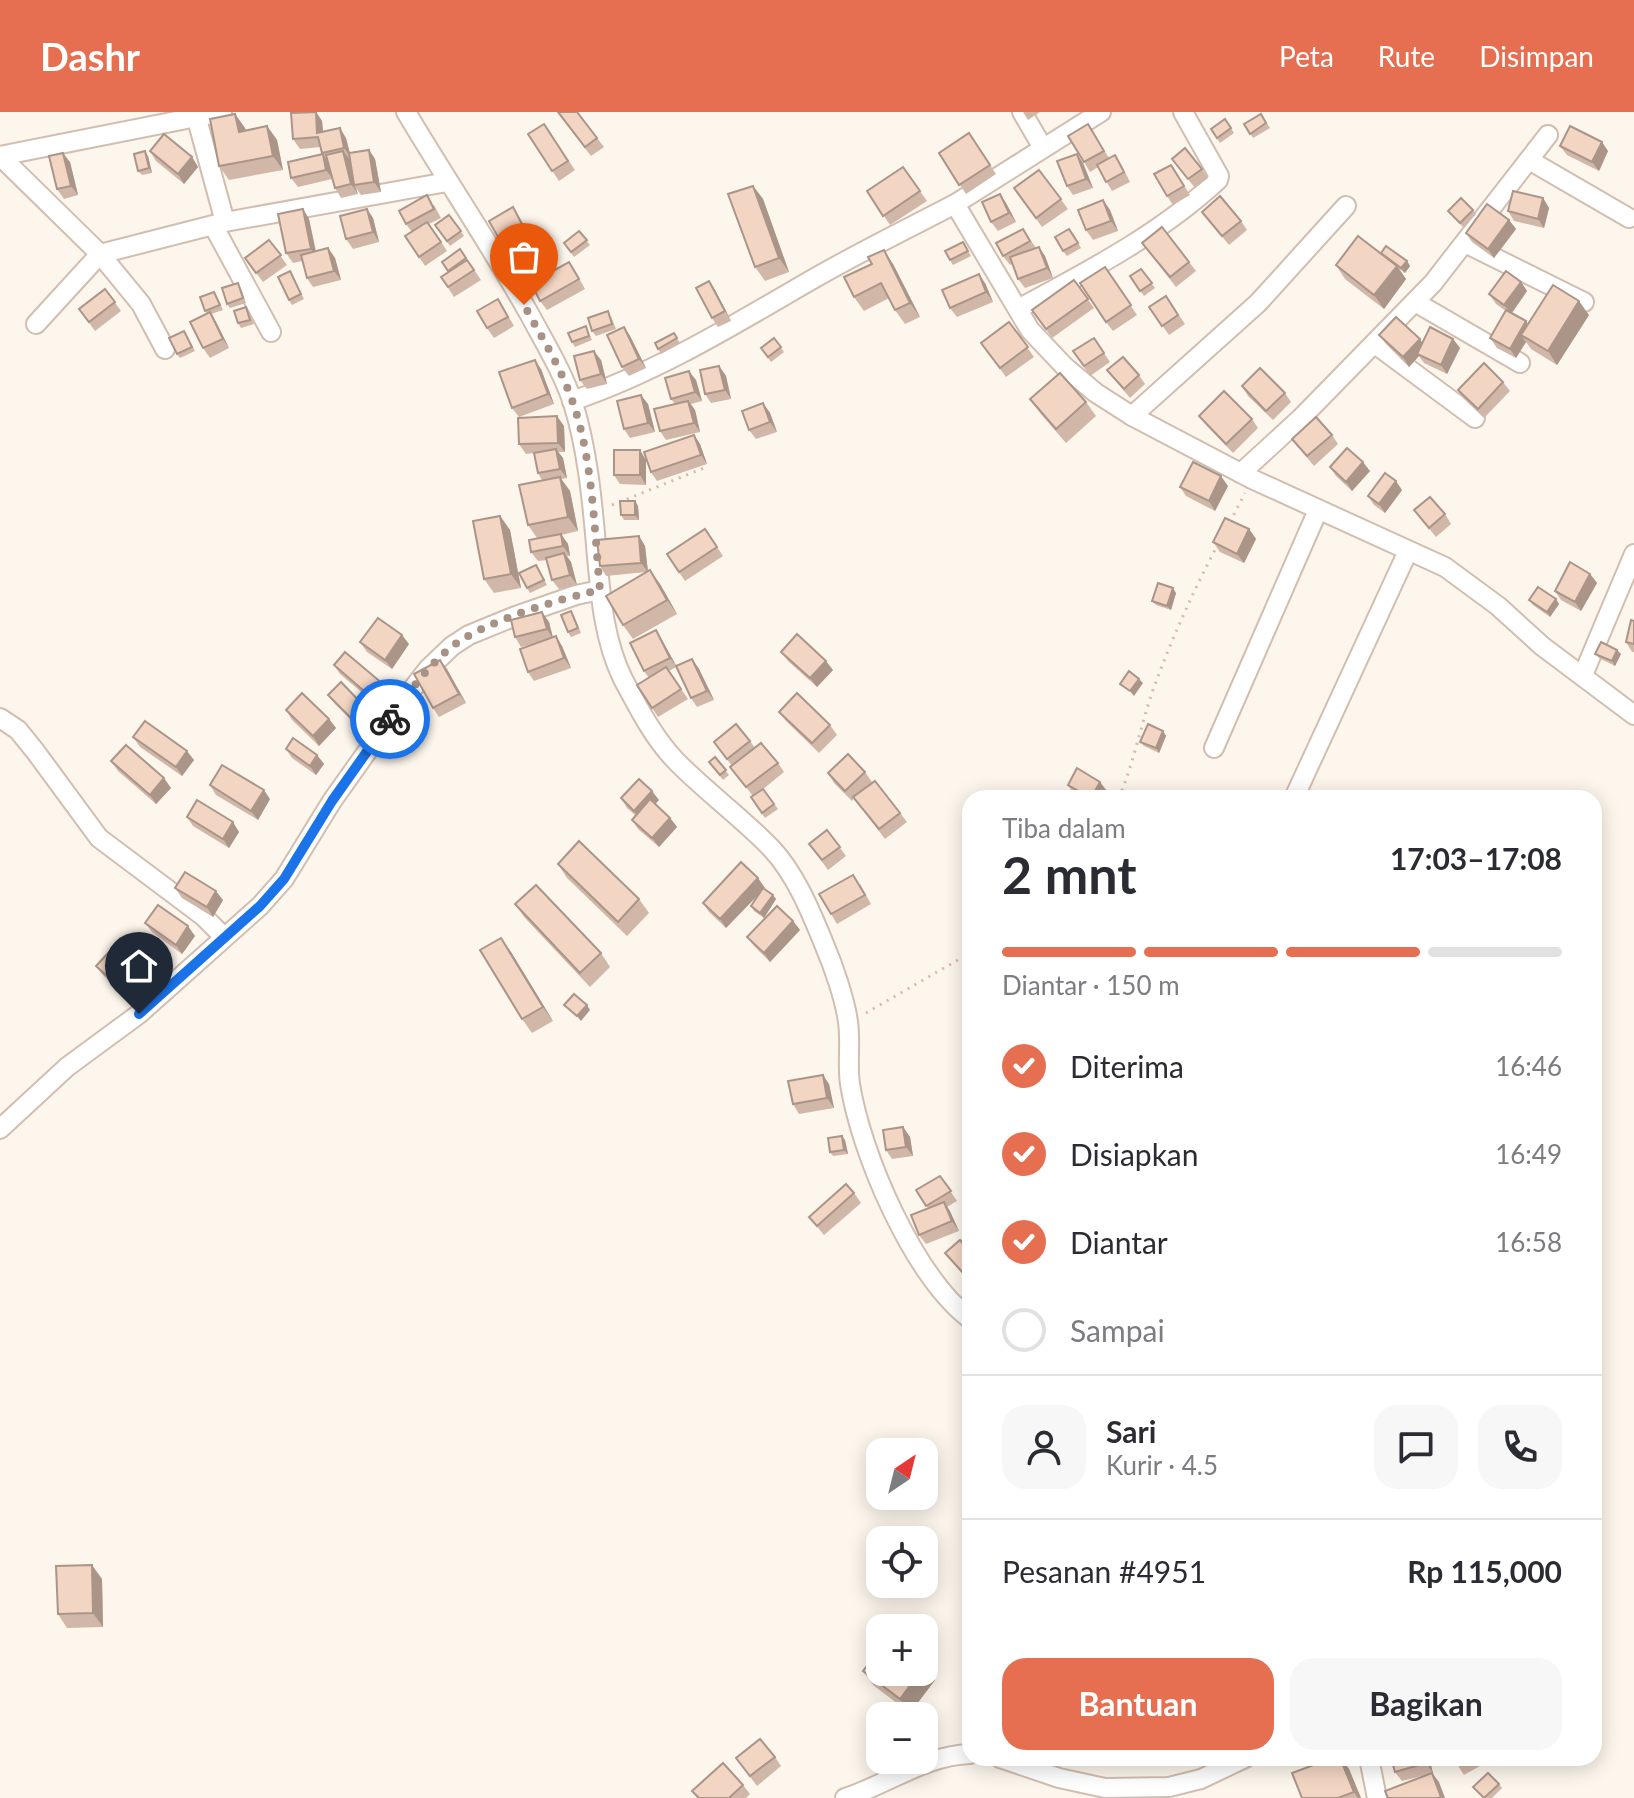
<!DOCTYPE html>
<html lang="id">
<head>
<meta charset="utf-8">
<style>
	:root { --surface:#fff; --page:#f7f7f7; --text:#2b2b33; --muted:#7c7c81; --line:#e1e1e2; --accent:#e76f51 }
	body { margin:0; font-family:Lato,sans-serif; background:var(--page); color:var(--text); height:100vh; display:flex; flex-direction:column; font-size:30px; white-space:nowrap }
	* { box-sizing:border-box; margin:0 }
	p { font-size:26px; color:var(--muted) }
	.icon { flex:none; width:44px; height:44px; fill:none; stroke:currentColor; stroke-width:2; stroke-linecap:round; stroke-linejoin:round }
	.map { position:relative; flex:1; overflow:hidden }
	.drawer { position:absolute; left:962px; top:678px; width:640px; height:976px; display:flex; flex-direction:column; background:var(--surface); border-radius:24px; box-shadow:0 4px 20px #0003 }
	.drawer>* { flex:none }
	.needle { width:52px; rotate:35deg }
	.buttons { position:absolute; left:866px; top:1326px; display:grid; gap:16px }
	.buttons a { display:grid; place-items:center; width:72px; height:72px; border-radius:16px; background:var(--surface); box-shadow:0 4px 20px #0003; font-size:40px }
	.pin { position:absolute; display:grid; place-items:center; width:68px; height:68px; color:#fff; margin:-82px -34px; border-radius:50% 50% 50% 0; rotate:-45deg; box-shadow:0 0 8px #0007 }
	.pin .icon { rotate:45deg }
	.courier { position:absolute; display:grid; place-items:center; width:80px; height:80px; margin:-40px; border:6px solid #1a73e8; border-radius:50%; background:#fff; color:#222; box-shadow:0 2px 10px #0007 }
	.head em { font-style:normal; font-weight:700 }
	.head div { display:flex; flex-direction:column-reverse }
	.head { display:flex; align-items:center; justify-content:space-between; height:136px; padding:0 40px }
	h1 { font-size:52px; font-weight:700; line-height:60px }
	.bar { display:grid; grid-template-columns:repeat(4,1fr); gap:12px 8px; align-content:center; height:96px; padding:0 40px }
	.bar i { height:10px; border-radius:6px; background:var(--line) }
	.bar .on { background:var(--accent) }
	.bar p { grid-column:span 4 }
	.line { display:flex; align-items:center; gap:20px; padding:0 40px; border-top:2px solid var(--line) }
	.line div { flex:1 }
	.round { display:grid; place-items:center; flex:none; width:84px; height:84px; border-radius:24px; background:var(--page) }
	ol { padding:0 40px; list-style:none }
	li { display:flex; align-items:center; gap:24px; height:88px }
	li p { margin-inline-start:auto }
	li .icon { padding:8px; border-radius:50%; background:var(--accent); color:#fff; stroke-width:4 }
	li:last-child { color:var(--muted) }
	li i { width:44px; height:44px; border:4px solid var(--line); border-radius:50% }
	.button { display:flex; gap:16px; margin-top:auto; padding:16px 40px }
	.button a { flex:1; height:92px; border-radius:24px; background:var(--accent); color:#fff; font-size:32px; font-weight:700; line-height:92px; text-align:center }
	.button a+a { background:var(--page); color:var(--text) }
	header { display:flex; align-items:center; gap:48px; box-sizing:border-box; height:112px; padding:0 40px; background:var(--accent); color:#fff }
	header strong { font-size:38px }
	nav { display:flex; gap:44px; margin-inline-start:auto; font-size:28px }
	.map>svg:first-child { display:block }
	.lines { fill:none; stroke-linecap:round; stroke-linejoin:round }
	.minor-casing { stroke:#d1beb0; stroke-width:22 }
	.path { stroke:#d9b8a5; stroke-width:3; stroke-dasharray:2 6; stroke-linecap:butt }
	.minor { stroke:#fff; stroke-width:18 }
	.wall { fill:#d1b7a8 }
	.shaded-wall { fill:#aa9588 }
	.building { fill:#f3d5c3; stroke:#aa9588; stroke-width:2 }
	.done { stroke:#a89285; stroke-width:8; stroke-dasharray:0 14.4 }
	.route { stroke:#1a73e8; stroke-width:10 }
</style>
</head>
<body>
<header>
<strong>Dashr</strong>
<nav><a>Peta</a><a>Rute</a><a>Disimpan</a></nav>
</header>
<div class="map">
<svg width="1634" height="1686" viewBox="0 0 1634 1686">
	<rect width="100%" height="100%" fill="#fdf6ec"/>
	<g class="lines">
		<g class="minor-casing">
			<g id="minor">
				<polyline points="195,0 225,110"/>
				<path d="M406 0C447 69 492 135 531 205 546 233 563 261 573 291 587 336 592 386 596 433 600 478 603 527 623 567 638 595 653 625 675 648 705 679 741 705 771 736 795 761 811 800 824 832 833 853 845 887 848 910 851 931 847 952 850 972 861 1042 913 1163 970 1207"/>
				<polyline points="1022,0 1043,36"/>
				<polyline points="0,44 100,142 141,192 165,237"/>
				<polyline points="0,44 222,0"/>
				<polyline points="1529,48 1629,106"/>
				<polyline points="955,92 1101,0"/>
				<polyline points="214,115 271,220"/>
				<polyline points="1465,131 1584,190"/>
				<polyline points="1415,190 1520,251"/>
				<path d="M1018 197C1087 160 1160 122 1218 68L1219 64 1183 0"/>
				<polyline points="36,212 100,142 225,110 447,70"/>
				<polyline points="1375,232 1475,306"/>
				<path d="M572 289C658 260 735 212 813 167 860 140 907 117 955 92L1030 218 1065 255 1096 281 1132 304 1252 367 1445 455 1498 494 1542 534 1634 603"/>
				<polyline points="1132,304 1258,191 1346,94"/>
				<polyline points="1241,361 1301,306 1433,171 1548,23"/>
				<polyline points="1583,563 1634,442"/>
				<polyline points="0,606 18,618 35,639 99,726 203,804 224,825"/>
				<polyline points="1214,636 1318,398"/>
				<polyline points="1294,686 1408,439"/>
				<polyline points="0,1017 67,955 139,902 260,794 284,767 332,689 403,589 428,557 452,534 469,523 513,505 576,483 600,478"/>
				<polyline points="1000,1646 1059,1666 1105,1676 1169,1675 1201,1667 1245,1646"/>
				<polyline points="1369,1646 1377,1686"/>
				<path d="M845 1686C886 1673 926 1643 970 1642"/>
			</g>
		</g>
		<g class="path">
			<polyline points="612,393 704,356"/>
			<polyline points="1230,410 1245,381"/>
			<path d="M1119 686C1134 650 1141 612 1154 575 1172 526 1193 480 1217 434"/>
			<polyline points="866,901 970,841"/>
		</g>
		<use href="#minor" class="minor"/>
	</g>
	<g class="wall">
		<polygon points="316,0 322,9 323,20 346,26 350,41 369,38 375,47 381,80 361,83 356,76 358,82 341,86 335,76 332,67 298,75 291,66 323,42 328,50 322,41 321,35 300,37 293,27"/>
		<polygon points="557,0 577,0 604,35 591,44"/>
		<polygon points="1023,0 1040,0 1028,8"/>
		<polygon points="235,2 246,18 267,14 277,28 283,58 229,68 219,54"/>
		<polygon points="1261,2 1270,16 1253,26 1244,12"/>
		<polygon points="1225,7 1234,21 1220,31 1211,17"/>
		<polygon points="544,12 575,58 559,69 528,22"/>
		<polygon points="1088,12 1109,46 1121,52 1130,70 1112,79 1098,55 1090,60 1084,50"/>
		<polygon points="969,21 996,62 966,82 939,41"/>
		<polygon points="1560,34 1608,39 1599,59 1567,43"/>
		<polygon points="150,39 192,45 198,55 184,72 156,49"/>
		<polygon points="1077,42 1083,51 1093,76 1073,83 1067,74"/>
		<polygon points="148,44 152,61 142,63 138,59"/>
		<polygon points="1172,47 1202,57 1208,66 1195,76"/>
		<polygon points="70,50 78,83 64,87 57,77"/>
		<polygon points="1171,53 1190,83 1173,93 1167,84"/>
		<polygon points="903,55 927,89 890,113 867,79"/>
		<polygon points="1039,58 1068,97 1042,115 1014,76"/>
		<polygon points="753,74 763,87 789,160 765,169 755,155"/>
		<polygon points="1000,82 1006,91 1016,110 998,119 991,110"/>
		<polygon points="1543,86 1549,96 1544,116 1514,109 1508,99"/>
		<polygon points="1103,88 1110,98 1118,119 1093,128 1086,118"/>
		<polygon points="434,93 441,106 429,112 447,139 425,154 405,124 412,120 406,112"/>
		<polygon points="513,95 529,121 505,135 498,125"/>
		<polygon points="303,97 309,107 316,139 328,136 335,146 341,168 313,175 307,166 302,149 293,151 286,141"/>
		<polygon points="367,97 373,106 379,130 353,137 346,127"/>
		<polygon points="1473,98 1476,102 1464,116 1448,99"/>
		<polygon points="1202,100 1241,109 1247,118 1229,133"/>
		<polygon points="449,103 464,124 450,134 435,113"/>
		<polygon points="1509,108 1516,117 1494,146 1472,130 1466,121"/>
		<polygon points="1023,117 1036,136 1045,144 1053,166 1025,176 1018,167 1012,152 1010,153 1003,144"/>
		<polygon points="579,119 590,133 574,145 564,131"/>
		<polygon points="539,120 554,144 528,159 521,150"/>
		<polygon points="1073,121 1081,136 1067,144 1063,139"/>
		<polygon points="269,128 287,153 263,170 245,146"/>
		<polygon points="963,130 971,144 953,153 950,148"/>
		<polygon points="1142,131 1189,150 1196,159 1176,175"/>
		<polygon points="460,137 481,168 454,185 441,165 449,160 442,150"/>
		<polygon points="1381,142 1407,149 1410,154 1405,161 1399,157 1406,167 1384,197 1345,167 1336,153"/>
		<polygon points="872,152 893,152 920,205 905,212 895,198 889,186 864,199 854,185"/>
		<polygon points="1105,155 1137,203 1113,219 1106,210"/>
		<polygon points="1141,157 1155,176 1144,184 1130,164"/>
		<polygon points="290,159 304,187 292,193 289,188"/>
		<polygon points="575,159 585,177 547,198 540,189"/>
		<polygon points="1074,168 1094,196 1052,226 1032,198"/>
		<polygon points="709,169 715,178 731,209 718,215 712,206"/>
		<polygon points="1521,170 1527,179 1512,201 1526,209 1528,212 1589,203 1557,253 1531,237 1526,230 1516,246 1497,236 1490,226 1506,199 1496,192 1489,182"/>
		<polygon points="238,171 241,176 246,191 230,196 227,192"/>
		<polygon points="985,171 993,190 957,205 950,196"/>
		<polygon points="105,177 121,199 95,219 79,197"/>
		<polygon points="214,180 223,198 211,202 216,210 229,236 210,246 203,236 207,202 205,199"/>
		<polygon points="1166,184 1185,212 1169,223 1149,195"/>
		<polygon points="246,195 249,200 254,212 241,216 238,211"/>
		<polygon points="504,197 514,214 494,226 487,216"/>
		<polygon points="611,204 616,217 596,224 592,219"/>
		<polygon points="1009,210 1034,245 1006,265 981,231"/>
		<polygon points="586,214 592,228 575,235 572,230"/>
		<polygon points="624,215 630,224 646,256 629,264 622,255"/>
		<polygon points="184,219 195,239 180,246 177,242"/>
		<polygon points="674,221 680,231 661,242 655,231"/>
		<polygon points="1379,223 1422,231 1453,227 1460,236 1447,262 1424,251 1419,244 1409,255 1386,232"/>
		<polygon points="774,226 784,240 771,250 761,236"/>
		<polygon points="1094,226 1110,250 1090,264 1073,239"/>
		<polygon points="601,248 607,272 587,277 580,268"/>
		<polygon points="719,254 726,264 731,287 711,291 705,282"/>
		<polygon points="541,257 554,292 519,305 512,296"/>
		<polygon points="1107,258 1139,263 1145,272 1130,286"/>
		<polygon points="696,268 702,289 691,292 695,298 700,320 666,328 660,319 675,292 671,287"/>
		<polygon points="1503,270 1510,279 1484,306 1464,287 1458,278"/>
		<polygon points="1242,274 1285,281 1291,290 1273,308 1248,284"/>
		<polygon points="1030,287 1086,290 1096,304 1066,331 1040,301"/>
		<polygon points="763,291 770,301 777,320 756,327 749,318"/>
		<polygon points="648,292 655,320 630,326 624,317"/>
		<polygon points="1199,304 1252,307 1258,316 1233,341 1206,313"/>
		<polygon points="564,314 565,340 558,340 563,346 567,366 561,367 570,379 578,419 561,423 568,432 570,444 567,444 571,450 577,473 559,477 552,468 547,448 538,449 531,440 537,426 528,413 542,368 538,361 534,341 526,342 519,332"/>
		<polygon points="694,323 700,332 707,352 657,369 651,360 646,348 646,373 620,372 614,363"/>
		<polygon points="1332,323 1338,332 1314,354 1292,327"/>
		<polygon points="1330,355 1370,359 1352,379 1336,364"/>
		<polygon points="1228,374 1215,399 1186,384 1180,375"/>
		<polygon points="1402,378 1385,401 1374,393 1368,384"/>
		<polygon points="635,389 638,394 639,408 624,408 621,403"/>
		<polygon points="1414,398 1445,402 1451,412 1436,425"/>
		<polygon points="500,404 510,418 521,476 494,481 484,467"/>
		<polygon points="705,417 723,444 685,469 667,442"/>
		<polygon points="1249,417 1256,427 1244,451 1220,440 1213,430"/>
		<polygon points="639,424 645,434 648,460 660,472 677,502 633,527 623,513 646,460 606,464 600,454"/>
		<polygon points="536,453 547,473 530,481 527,476"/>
		<polygon points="1590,462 1597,471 1581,499 1561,488 1555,479"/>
		<polygon points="1176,481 1171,498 1156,493 1152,489"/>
		<polygon points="1529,488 1559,492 1550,505 1533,493"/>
		<polygon points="574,504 581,521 571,525 568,520"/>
		<polygon points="1634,509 1634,540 1632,540 1626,530"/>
		<polygon points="549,510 553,525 562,534 571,556 534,569 528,560 539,530 521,535 515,525"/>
		<polygon points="662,528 676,554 692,547 699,557 714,588 697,595 691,586 676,555 669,559 688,587 658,605 637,573 649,566 644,559"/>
		<polygon points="360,530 409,532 392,557 367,540"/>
		<polygon points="781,540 833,558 817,575 788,549"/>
		<polygon points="1595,542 1621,542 1615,554 1599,546"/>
		<polygon points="440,548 466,591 439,605 433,596"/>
		<polygon points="334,553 389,581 378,594 340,562"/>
		<polygon points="328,583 365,595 372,604 359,616 335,592"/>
		<polygon points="286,598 329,607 336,616 319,634 292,608"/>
		<polygon points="779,600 830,613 837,623 819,641 786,609"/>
		<polygon points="1163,619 1166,624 1159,641 1144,634 1140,630"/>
		<polygon points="133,625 194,648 182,664 140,635"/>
		<polygon points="750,629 755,636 778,651 784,660 762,678 763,677 778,697 765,706 751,685 753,684 730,655 732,654 714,630"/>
		<polygon points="286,637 317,643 324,652 316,663 292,646"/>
		<polygon points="715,645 729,663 723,668 709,650"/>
		<polygon points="111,649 171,676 156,692 118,659"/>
		<polygon points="865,660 872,670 865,676 900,701 907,710 885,727 854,686 852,689 834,671 828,661"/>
		<polygon points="210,673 270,687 258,708 216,683"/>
		<polygon points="1068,673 1107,679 1103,686 1082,686 1074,682"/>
		<polygon points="621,686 659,688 655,692 670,706 677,715 659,735 638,717 632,708 635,703 627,696"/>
		<polygon points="187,705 239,720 229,736 193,714"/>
		<polygon points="827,718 846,744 828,758 809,732"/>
		<polygon points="558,752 639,787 649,801 627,824 567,766"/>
		<polygon points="860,772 871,792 837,812 831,802"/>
		<polygon points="175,776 223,788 213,805 182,786"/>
		<polygon points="764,776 776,787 764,806 754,799 751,794 760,780 726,816 709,800 703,791 765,776"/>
		<polygon points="515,792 601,841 610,855 590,875 525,806"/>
		<polygon points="793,809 800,818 770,850 754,834 747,825"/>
		<polygon points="145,811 195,824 182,842 152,820"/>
		<polygon points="511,840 553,909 532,921 522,907"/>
		<polygon points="96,854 135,863 142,873 128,887 103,863"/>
		<polygon points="829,972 834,996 799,1002 793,992"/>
		<polygon points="903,1015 910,1025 913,1044 892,1047 886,1038"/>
		<polygon points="845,1028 848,1042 833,1044 830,1040"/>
		<polygon points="940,1064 957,1089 947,1095 959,1119 926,1132 919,1123 928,1096 916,1078"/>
		<polygon points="854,1081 861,1091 824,1123 809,1105"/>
		<polygon points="970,1140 970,1171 945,1141"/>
		<polygon points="102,1467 103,1515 67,1516 58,1502"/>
		<polygon points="863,1559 935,1568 910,1601 873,1573"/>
		<polygon points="775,1645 781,1654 757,1674 736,1646"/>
		<polygon points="1309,1646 1345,1646 1345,1648 1343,1648 1349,1657 1361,1686 1302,1686 1314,1653"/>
		<polygon points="1429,1646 1433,1661 1402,1669 1395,1660"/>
		<polygon points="1453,1646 1494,1646 1464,1663"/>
		<polygon points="1499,1672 1502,1676 1492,1686 1483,1686 1473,1675"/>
		<polygon points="743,1673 750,1682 746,1686 697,1686 692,1679"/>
	</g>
	<g class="shaded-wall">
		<polygon points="316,0 322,9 324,30 317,21"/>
		<polygon points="235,2 245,16 249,34 239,20"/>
		<polygon points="267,14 277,28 283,58 273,44"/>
		<polygon points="340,16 346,26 351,46 344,36"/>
		<polygon points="1602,30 1608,39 1599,59 1592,50"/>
		<polygon points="369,38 375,47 381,80 374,70"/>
		<polygon points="145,39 148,44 152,61 149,56"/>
		<polygon points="343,39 350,48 354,73 358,82 351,72"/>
		<polygon points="63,41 70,50 78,83 71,74"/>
		<polygon points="323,42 329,52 333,67 326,58"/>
		<polygon points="1077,42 1083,51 1093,76 1086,67"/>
		<polygon points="192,45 198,55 184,72 178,62"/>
		<polygon points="753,74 763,87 789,160 779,146"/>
		<polygon points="1000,82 1006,91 1016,110 1009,101"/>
		<polygon points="1543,86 1549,96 1544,116 1538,107"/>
		<polygon points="1103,88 1110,98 1118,119 1111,109"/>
		<polygon points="303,97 309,107 317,146 311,137"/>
		<polygon points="367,97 373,106 379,130 373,120"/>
		<polygon points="1509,108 1516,117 1494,146 1488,137"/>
		<polygon points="1039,135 1045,144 1053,166 1047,156"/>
		<polygon points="328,136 335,146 341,168 334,159"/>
		<polygon points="884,138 893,152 920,205 910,191"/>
		<polygon points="1407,149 1410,154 1405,161 1401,156"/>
		<polygon points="1397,154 1406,167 1384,197 1374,183"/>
		<polygon points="979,162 985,171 993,190 986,180"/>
		<polygon points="709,169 715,178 731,209 725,199"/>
		<polygon points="1521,170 1527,179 1511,202 1504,193"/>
		<polygon points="1579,189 1589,203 1557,253 1548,239"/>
		<polygon points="210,200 216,210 229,236 223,227"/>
		<polygon points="1526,209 1532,219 1521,223 1526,230 1516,246 1510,237"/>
		<polygon points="624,215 630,224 646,256 639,247"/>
		<polygon points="1420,227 1426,237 1417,242 1419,244 1409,255 1403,245"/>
		<polygon points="1453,227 1460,236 1447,262 1441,253"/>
		<polygon points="594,239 601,248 607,272 601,262"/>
		<polygon points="535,248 541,257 554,292 548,282"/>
		<polygon points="719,254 726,264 731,287 725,278"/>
		<polygon points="689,259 696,268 702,289 695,280"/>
		<polygon points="641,283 648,292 655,320 648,311"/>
		<polygon points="688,289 695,298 700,320 694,311"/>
		<polygon points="763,291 770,301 777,320 770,310"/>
		<polygon points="557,304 564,314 565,340 558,331"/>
		<polygon points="694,323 700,332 707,352 701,343"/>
		<polygon points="556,337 563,346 567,366 560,357"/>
		<polygon points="640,338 646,348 646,373 640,363"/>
		<polygon points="1363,350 1370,359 1352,379 1346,370"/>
		<polygon points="1221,364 1228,374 1215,399 1209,389"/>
		<polygon points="560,365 570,379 578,419 568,405"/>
		<polygon points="1396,369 1402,378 1385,401 1379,392"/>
		<polygon points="635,389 638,394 639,408 635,403"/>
		<polygon points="500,404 510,418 521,476 511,462"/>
		<polygon points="1249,417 1256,427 1244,451 1237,442"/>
		<polygon points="561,422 568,432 570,444 563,434"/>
		<polygon points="639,424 645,434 648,460 641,451"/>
		<polygon points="564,441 571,450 577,473 570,463"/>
		<polygon points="650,458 660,472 677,502 667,488"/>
		<polygon points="1590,462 1597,471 1581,499 1575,490"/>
		<polygon points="1173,476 1176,481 1171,498 1167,494"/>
		<polygon points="1556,487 1559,492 1550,505 1547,500"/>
		<polygon points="542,500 549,510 553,527 547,517"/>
		<polygon points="656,518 662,528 677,555 670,546"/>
		<polygon points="402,523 409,532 392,557 385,548"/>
		<polygon points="556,524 562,534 571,556 564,546"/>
		<polygon points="1617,538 1621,542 1615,554 1612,549"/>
		<polygon points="692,547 699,557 714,588 707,579"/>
		<polygon points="440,548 447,557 466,591 459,582"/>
		<polygon points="826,549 833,558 817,575 810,566"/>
		<polygon points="1139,567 1143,571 1134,584 1130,579"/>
		<polygon points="383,572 389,581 378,594 371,585"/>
		<polygon points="329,607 336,616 319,634 313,624"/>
		<polygon points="1163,619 1166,624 1159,641 1156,636"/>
		<polygon points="187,639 194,648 182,664 176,655"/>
		<polygon points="317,643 324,652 316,663 310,654"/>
		<polygon points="164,666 171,676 156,692 150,683"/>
		<polygon points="1100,670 1107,679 1103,686 1091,686"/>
		<polygon points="264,678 270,687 258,708 251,699"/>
		<polygon points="652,679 659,688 640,708 634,699"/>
		<polygon points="670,706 677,715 659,735 652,726"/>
		<polygon points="233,710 239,720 229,736 223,727"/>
		<polygon points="758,766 765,776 726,816 720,807"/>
		<polygon points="216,779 223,788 213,805 207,795"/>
		<polygon points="773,783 776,787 764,806 760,801"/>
		<polygon points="793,809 800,818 770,850 764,841"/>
		<polygon points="188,814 195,824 182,842 176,833"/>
		<polygon points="501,826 511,840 553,909 543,895"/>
		<polygon points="587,893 590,898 581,909 577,904"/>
		<polygon points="823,963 829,972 834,996 827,986"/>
		<polygon points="903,1015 910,1025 913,1044 906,1035"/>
		<polygon points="842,1024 845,1028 848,1042 844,1038"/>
		<polygon points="944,1090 950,1099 959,1119 952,1109"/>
		<polygon points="92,1453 102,1467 103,1515 93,1501"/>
		<polygon points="925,1554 935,1568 910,1601 900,1587 920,1560 924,1560"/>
		<polygon points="1340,1646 1349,1657 1361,1686 1358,1686 1354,1680"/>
		<polygon points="1425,1646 1429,1646 1433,1661 1426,1651"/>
		<polygon points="1432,1661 1439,1670 1445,1686 1442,1686"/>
	</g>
	<g class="building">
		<polygon points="316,0 317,21 340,16 344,36 322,41 318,25 293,27 291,1"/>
		<polygon points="558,0 577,0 597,26 585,35"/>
		<polygon points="235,2 239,20 267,14 273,44 219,54 210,7"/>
		<polygon points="1261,2 1266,11 1250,22 1244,12"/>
		<polygon points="1225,7 1231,16 1217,26 1211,17"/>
		<polygon points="544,12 568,49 552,59 528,22"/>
		<polygon points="1088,12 1104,39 1084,50 1068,24"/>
		<polygon points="1570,14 1602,30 1592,50 1560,34"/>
		<polygon points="969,21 990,53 959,73 939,41"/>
		<polygon points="164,22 192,45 178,62 150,39"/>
		<polygon points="1185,36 1202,57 1188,67 1172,47"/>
		<polygon points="369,38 374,70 354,73 349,41"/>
		<polygon points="145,39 149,56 138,59 134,42"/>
		<polygon points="343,39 351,72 335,76 326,43"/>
		<polygon points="63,41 71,74 57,77 49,44"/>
		<polygon points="323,42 326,58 291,66 288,50"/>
		<polygon points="1077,42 1086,67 1067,74 1057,49"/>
		<polygon points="1115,43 1124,60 1106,70 1097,53"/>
		<polygon points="1171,53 1184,74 1167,84 1154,62"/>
		<polygon points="903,55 920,79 883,104 867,79"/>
		<polygon points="1039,58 1061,87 1036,106 1014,76"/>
		<polygon points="753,74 779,146 755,155 728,82"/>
		<polygon points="1513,79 1543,86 1538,107 1508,99"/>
		<polygon points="1000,82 1009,101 991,110 982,90"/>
		<polygon points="427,83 434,97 406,112 399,99"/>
		<polygon points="1220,84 1241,109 1222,124 1202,100"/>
		<polygon points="1461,86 1473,98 1460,111 1448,99"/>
		<polygon points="1103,88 1111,109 1086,118 1078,98"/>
		<polygon points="1487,92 1509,108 1488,137 1466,121"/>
		<polygon points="513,95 522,112 498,125 489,109"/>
		<polygon points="303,97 311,137 286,141 278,102"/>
		<polygon points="367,97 373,120 346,127 340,104"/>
		<polygon points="449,103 461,119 447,129 435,113"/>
		<polygon points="427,110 441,130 419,145 405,124"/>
		<polygon points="1162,115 1189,150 1170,165 1142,131"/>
		<polygon points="1023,117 1030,129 1003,144 996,131"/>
		<polygon points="1069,117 1078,131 1063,139 1055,125"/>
		<polygon points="579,119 587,128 571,140 564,131"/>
		<polygon points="539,120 547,135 521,150 512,135"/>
		<polygon points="1358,124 1397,154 1374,183 1336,153"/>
		<polygon points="269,128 281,143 256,161 245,146"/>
		<polygon points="963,130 968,139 950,148 945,139"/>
		<polygon points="1386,134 1407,149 1401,156 1381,141"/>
		<polygon points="1039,135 1047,156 1018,167 1010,145"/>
		<polygon points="328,136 334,159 307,166 301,143"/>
		<polygon points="460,137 466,146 448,159 442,150"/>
		<polygon points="884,138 910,191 895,198 881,171 854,185 844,165 872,152 868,145"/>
		<polygon points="467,148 474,158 448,175 441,165"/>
		<polygon points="569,150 579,167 540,189 531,171"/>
		<polygon points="1105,155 1131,193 1106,210 1080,171"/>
		<polygon points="1141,157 1152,171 1140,179 1130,164"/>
		<polygon points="290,159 301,182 289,188 278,165"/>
		<polygon points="1506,159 1521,170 1504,193 1489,182"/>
		<polygon points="979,162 986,180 950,196 942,178"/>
		<polygon points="1074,168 1088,187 1046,217 1032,198"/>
		<polygon points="709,169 725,199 712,206 696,176"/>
		<polygon points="238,171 243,186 227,192 222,176"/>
		<polygon points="1553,173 1579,189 1548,239 1521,223"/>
		<polygon points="105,177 115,190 89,210 79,197"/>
		<polygon points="214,180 220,193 205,199 200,185"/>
		<polygon points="1166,184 1178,203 1162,214 1149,195"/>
		<polygon points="498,187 508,205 487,216 477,199"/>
		<polygon points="246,195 250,208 238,211 234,199"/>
		<polygon points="1506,198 1526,209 1510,237 1490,226"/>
		<polygon points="608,199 612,212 592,219 588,206"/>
		<polygon points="210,200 223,227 203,236 190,210"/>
		<polygon points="1396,205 1420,227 1403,245 1379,223"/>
		<polygon points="1009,210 1028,235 1000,256 981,231"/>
		<polygon points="586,214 589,224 572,230 568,221"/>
		<polygon points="624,215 639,247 622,255 607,223"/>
		<polygon points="1430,215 1453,227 1441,253 1417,242"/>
		<polygon points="184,219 192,235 177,242 169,226"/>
		<polygon points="674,221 677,226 658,237 655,231"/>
		<polygon points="774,226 781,235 768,245 761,236"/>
		<polygon points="1094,226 1104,241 1084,254 1073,239"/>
		<polygon points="594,239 601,262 580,268 574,244"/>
		<polygon points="1123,245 1139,263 1124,277 1107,258"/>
		<polygon points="535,248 548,282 512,296 499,260"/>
		<polygon points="1484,251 1503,270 1478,297 1458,278"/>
		<polygon points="719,254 725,278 705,282 700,258"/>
		<polygon points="1260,256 1285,281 1266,299 1242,274"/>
		<polygon points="689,259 695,280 671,287 665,266"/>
		<polygon points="1060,261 1086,290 1056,317 1030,287"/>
		<polygon points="1224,279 1252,307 1226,332 1199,304"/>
		<polygon points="641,283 648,311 624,317 617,289"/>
		<polygon points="688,289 694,311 660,319 654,297"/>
		<polygon points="763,291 770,310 749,318 742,299"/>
		<polygon points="557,304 558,331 519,332 518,306"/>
		<polygon points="1316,305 1332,323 1307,344 1292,327"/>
		<polygon points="694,323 701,343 651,360 644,340"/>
		<polygon points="1347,336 1363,350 1346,370 1330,355"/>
		<polygon points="556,337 560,357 538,361 534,341"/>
		<rect x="614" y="338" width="26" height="25"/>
		<polygon points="1193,350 1221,364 1209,389 1180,375"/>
		<polygon points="1385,361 1396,369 1379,392 1368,384"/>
		<polygon points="560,365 568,405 528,413 519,373"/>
		<polygon points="1430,385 1445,402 1429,416 1414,398"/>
		<polygon points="620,389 635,389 635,403 621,403"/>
		<polygon points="500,404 511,462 484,467 473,409"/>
		<polygon points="1225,406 1249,417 1237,442 1213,430"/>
		<polygon points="705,417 717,435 679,460 667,442"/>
		<polygon points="561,422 563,434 531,440 529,428"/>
		<polygon points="639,424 641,451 600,454 597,428"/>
		<polygon points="564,441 570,463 552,468 546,446"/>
		<polygon points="1570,450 1590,462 1575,490 1555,479"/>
		<polygon points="536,453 544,468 527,476 519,461"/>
		<polygon points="650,458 667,488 623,513 606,484"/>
		<polygon points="1158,471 1173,476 1167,494 1152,489"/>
		<polygon points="1538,475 1556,487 1547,500 1529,488"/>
		<polygon points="571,499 578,516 568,520 561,503"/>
		<polygon points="542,500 547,517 515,525 511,508"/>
		<polygon points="378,506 402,523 385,548 360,530"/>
		<polygon points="1631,508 1634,509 1634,532 1626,530"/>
		<polygon points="656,518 670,546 644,559 630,531"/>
		<polygon points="797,522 826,549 810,566 781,540"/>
		<polygon points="556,524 564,546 528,560 520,537"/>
		<polygon points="1601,530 1617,538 1612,549 1595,542"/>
		<polygon points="345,540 383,572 371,585 334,553"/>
		<polygon points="692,547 707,579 691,586 676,554"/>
		<polygon points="440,548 459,582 433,596 414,562"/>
		<polygon points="666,555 681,577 652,596 637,573"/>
		<polygon points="1129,559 1139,567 1130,579 1120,572"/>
		<polygon points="341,570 365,595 352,607 328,583"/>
		<polygon points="302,581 329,607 313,624 286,598"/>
		<polygon points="797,581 830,613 812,631 779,600"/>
		<polygon points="145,609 187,639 176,655 133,625"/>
		<polygon points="736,612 750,629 727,647 714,630"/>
		<polygon points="1148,612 1163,619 1156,636 1140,630"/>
		<polygon points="293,626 317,643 310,654 286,637"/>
		<polygon points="761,631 778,651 746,675 730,655"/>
		<polygon points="126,633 164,666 150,683 111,649"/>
		<polygon points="848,642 865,660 845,679 828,661"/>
		<polygon points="715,645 726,658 720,663 709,650"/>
		<polygon points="222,653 264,678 251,699 210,673"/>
		<polygon points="1077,656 1100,670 1091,686 1068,673"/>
		<polygon points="639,667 652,679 634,699 621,686"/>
		<polygon points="875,669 900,701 879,717 853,685"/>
		<polygon points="763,677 774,692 762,701 751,685"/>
		<polygon points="650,687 670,706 652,726 632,708"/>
		<polygon points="197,688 233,710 223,727 187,705"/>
		<polygon points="827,718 840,735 822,748 809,732"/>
		<polygon points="579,729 639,787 618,810 558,752"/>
		<polygon points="741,750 758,766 720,807 703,791"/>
		<polygon points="185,760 216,779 207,795 175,776"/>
		<polygon points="853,763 865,783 831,802 819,782"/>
		<polygon points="536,773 601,841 580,861 515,792"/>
		<polygon points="763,776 773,783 760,801 751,794"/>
		<polygon points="158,793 188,814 176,833 145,811"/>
		<polygon points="777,794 793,809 764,841 747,825"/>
		<polygon points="501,826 543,895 522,907 480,838"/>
		<polygon points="110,839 135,863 122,878 96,854"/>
		<polygon points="574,882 587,893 577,904 564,893"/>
		<polygon points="823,963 827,986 793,992 788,969"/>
		<polygon points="903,1015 906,1035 886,1038 883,1018"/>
		<polygon points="842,1024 844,1038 830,1040 828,1026"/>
		<polygon points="940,1064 951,1079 926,1094 916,1078"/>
		<polygon points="846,1072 854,1081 817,1114 809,1105"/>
		<polygon points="944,1090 952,1109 919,1123 911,1103"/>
		<polygon points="960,1128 970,1140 970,1159 965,1163 945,1141"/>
		<polygon points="92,1453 93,1501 58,1502 56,1454"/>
		<polygon points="880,1537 880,1560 920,1560 900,1587 863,1559"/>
		<polygon points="760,1627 775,1645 750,1664 736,1646"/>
		<polygon points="1332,1646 1340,1646 1354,1680 1338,1686 1302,1686 1292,1661"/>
		<polygon points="1391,1646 1425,1646 1426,1651 1395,1660"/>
		<polygon points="723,1651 743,1673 729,1686 699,1686 692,1679"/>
		<polygon points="1432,1661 1441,1685 1438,1686 1388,1686 1385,1679"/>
		<polygon points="1488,1661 1499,1672 1484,1686 1473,1675"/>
	</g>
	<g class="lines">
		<path class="done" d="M390 607C408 582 426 556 450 536 480 511 561 486 600 478 594 416 593 347 572 288 560 254 541 224 524 193"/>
		<polyline class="route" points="139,902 260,794 284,767 332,689 390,607"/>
	</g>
</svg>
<div class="buttons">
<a><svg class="needle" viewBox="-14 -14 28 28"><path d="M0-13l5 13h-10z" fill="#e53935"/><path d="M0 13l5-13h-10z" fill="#7c7c81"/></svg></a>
<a><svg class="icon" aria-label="locate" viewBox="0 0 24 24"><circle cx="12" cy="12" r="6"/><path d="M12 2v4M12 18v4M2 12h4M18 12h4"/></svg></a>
<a>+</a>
<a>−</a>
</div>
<div class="pin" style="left:524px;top:193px;background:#ea580c"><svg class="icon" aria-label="bag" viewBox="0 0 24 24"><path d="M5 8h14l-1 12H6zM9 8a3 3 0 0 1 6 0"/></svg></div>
<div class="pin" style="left:139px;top:902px;background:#1f2937"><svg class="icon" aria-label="home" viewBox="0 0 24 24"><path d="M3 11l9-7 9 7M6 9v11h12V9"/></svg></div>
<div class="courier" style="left:390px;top:607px"><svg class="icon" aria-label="bike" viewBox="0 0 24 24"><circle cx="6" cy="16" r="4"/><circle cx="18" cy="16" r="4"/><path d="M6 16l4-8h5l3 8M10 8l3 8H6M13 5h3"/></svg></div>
<section class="drawer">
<div class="head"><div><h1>2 mnt</h1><p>Tiba dalam</p></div><em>17:03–17:08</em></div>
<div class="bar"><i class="on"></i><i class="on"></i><i class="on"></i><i></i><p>Diantar · 150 m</p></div>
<ol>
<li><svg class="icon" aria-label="check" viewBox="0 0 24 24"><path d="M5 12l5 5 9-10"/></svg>Diterima<p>16:46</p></li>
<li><svg class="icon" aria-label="check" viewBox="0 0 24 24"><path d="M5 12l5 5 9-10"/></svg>Disiapkan<p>16:49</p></li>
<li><svg class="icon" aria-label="check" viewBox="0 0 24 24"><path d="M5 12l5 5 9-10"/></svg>Diantar<p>16:58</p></li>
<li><i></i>Sampai</li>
</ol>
<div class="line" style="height:144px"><a class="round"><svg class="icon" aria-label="person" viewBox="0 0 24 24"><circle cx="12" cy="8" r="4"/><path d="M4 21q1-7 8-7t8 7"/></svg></a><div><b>Sari</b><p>Kurir · 4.5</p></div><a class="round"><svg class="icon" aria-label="chat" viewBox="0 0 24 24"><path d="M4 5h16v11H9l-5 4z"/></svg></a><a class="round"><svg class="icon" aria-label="phone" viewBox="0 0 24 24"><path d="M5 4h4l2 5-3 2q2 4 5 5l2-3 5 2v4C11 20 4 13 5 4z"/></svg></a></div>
<div class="line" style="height:104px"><div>Pesanan #4951</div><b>Rp 115,000</b></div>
<div class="button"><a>Bantuan</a><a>Bagikan</a></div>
</section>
</div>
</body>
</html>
